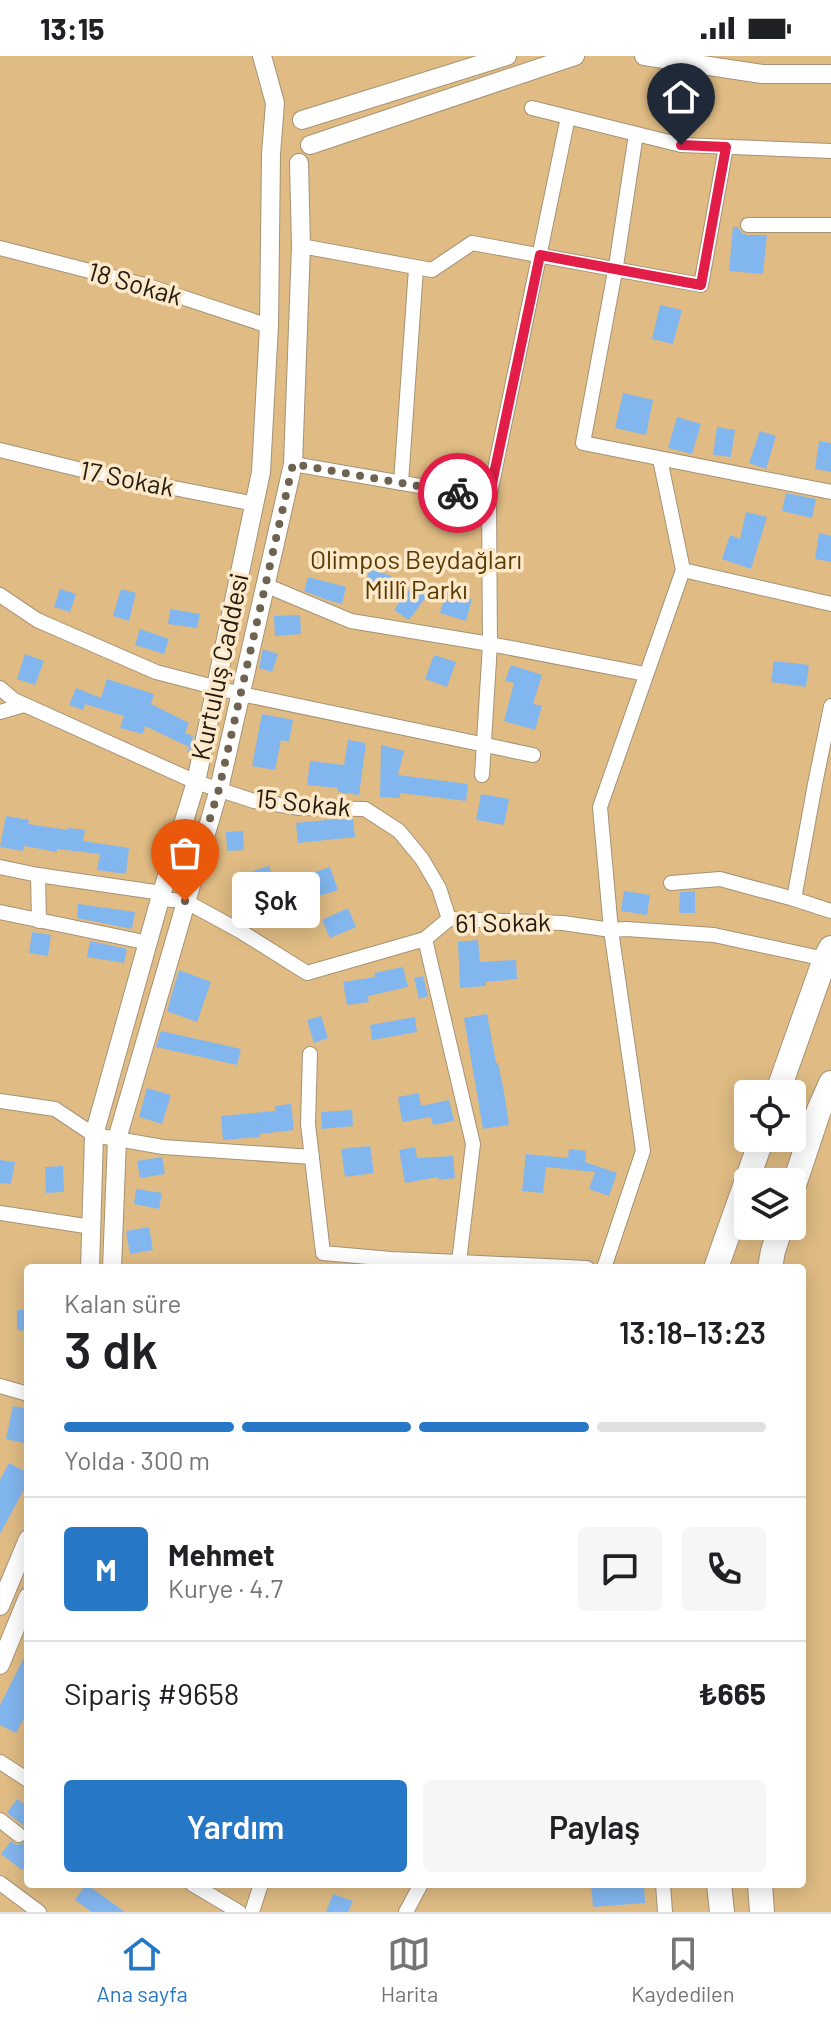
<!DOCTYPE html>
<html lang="tr">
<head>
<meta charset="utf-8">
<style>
	:root { --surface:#fff; --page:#f6f6f6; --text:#202124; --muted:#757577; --line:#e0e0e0; --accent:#2678c6 }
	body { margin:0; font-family:Barlow,sans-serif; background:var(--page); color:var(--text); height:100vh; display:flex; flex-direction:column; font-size:30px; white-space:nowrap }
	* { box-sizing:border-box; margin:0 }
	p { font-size:26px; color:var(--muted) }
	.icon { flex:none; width:44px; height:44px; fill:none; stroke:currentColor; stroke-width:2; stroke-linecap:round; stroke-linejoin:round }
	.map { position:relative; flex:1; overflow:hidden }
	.sheet { position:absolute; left:24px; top:1208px; width:782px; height:624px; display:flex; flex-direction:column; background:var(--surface); border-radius:8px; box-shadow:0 4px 20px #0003 }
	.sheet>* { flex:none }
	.controls { position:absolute; left:734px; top:1024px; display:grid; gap:16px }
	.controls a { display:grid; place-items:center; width:72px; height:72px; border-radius:8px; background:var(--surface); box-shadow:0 4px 20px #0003; font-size:40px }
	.pin { position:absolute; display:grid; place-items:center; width:68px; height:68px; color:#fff; margin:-82px -34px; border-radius:50% 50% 50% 0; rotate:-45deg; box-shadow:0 0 8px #0007 }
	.pin .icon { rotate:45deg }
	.courier { position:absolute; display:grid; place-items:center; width:80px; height:80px; margin:-40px; border:6px solid #e11d48; border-radius:50%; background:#fff; color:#222; box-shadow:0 2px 10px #0007 }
	.bubble { position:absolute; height:56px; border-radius:8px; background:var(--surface); box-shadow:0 4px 20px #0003; font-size:26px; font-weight:600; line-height:56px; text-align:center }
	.summary em { font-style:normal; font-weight:600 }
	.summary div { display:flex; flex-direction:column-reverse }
	.summary { display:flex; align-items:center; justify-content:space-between; height:136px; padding:0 40px }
	h1 { font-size:52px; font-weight:600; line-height:60px }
	.bar { display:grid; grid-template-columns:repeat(4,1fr); gap:12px 8px; align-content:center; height:96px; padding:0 40px }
	.bar i { height:10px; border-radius:6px; background:var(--line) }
	.bar .active { background:var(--accent) }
	.bar p { grid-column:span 4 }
	.line { display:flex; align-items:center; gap:20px; padding:0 40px; border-top:2px solid var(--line) }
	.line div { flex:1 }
	.round { display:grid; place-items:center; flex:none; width:84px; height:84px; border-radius:8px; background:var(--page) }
	.primary-button { display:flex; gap:16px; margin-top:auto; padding:16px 40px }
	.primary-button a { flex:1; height:92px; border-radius:8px; background:var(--accent); color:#fff; font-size:32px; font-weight:600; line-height:92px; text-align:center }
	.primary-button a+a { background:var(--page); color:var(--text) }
	.status { display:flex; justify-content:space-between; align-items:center; height:56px; padding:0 40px; background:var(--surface); direction:ltr }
	.status svg { height:22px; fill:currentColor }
	.dock { display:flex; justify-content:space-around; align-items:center; height:112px; border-top:2px solid var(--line); background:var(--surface); font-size:22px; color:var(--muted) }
	.dock a { display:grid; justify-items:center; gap:4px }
	.dock .active { color:var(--accent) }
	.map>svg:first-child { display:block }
	.green { fill:#e0bc84; fill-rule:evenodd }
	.building { fill:#82b6ef }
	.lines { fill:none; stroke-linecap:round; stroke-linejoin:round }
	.minor-casing { stroke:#a59276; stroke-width:16 }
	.tertiary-casing { stroke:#a59276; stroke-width:20 }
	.trunk-casing { stroke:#a59276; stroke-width:26 }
	.minor { stroke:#fff; stroke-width:14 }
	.tertiary { stroke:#fff; stroke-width:18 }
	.trunk { stroke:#fff; stroke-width:24 }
	.done { stroke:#6e6250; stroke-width:8; stroke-dasharray:0 14.4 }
	.route { stroke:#e11d48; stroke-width:10 }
	.labels { text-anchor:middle; stroke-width:7; stroke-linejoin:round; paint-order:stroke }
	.street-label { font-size:26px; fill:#211a0f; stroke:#fde9ca }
	.park-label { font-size:26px; fill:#573a01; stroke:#fde9ca }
</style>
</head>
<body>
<div class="status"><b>13:15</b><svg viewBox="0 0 49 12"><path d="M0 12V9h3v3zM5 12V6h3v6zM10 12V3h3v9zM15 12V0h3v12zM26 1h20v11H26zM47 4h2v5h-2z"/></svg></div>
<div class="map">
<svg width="831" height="1856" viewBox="0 0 831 1856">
	<rect width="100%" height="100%" fill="#fde9ca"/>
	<path class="green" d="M0 0H831V1856H0ZM748 1038H792V1082H748ZM748 1126H792V1170H748ZM28 1212H802V1828H28Z"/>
	<g class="building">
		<polygon points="733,171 738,171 742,177 747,179 767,179 763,218 729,215"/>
		<polygon points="660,249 682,254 673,288 652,283"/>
		<polygon points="623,337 653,344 646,379 615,372"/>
		<polygon points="677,361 701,368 692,398 668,392"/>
		<polygon points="717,371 735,374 731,401 713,399"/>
		<polygon points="760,375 776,380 766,413 749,407"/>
		<polygon points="819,385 831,387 831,416 815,413"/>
		<polygon points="786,437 816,443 812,462 782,455"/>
		<polygon points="746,456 767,461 751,513 722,503 730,479 740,483"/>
		<polygon points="819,477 831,480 831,506 815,503"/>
		<polygon points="370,513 392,520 385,539 364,531"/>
		<polygon points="308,521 346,531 342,548 327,544 304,535"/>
		<polygon points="414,527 428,538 409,564 394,554"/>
		<polygon points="60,533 76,538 70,556 54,551"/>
		<polygon points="121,533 136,537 129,565 113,560"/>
		<polygon points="446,536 472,543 466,565 440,557"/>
		<polygon points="170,553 200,558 197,572 168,568"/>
		<polygon points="300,559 301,578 275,580 274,560"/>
		<polygon points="140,573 169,583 164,598 135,589"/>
		<polygon points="263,593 278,598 272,616 259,612"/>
		<polygon points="25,598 44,605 35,629 17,623"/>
		<polygon points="434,599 456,606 447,631 425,623"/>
		<polygon points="774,605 809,609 806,631 771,626"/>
		<polygon points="511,609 542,619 533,648 542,650 535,674 504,665 514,627 505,625"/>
		<polygon points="107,623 154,638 151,648 189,667 185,677 193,680 190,696 187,696 189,691 145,670 143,678 120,672 124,660 85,648 83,654 69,649 76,632 101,642"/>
		<polygon points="262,658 293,664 289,686 281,684 275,714 252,710"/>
		<polygon points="348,684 366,687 359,739 338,736 338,732 307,729 310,705 344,709"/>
		<polygon points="381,689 404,695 398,719 468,728 466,745 400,737 400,742 380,741"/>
		<polygon points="481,738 509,743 504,769 476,764"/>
		<polygon points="6,760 29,764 28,768 68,774 68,772 85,774 83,785 129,792 126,818 97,814 100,798 57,793 57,796 24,790 23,795 0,791"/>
		<polygon points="336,763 353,763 355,781 298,787 296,767"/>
		<polygon points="243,775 244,794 227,795 226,776"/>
		<polygon points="269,810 277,834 261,840 253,815"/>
		<polygon points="330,811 338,834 303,845 296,822"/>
		<polygon points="624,835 650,839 647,859 621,855"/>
		<polygon points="695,835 695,857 679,857 680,836"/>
		<polygon points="78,848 135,856 132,873 77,862"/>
		<polygon points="348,852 356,871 330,882 322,864"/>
		<polygon points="32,876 51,879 48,900 29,897"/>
		<polygon points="478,884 480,906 516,904 517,923 486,926 486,930 460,932 458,886"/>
		<polygon points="90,885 127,893 124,907 87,901"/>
		<polygon points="403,911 408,931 368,940 369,946 347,949 343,926 375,921 374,917"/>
		<polygon points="179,914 211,926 197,966 167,955"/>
		<polygon points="423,920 428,940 419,943 414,922"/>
		<polygon points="487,958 496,1007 498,1007 504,1036 509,1069 483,1073 464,962"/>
		<polygon points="321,960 328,982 314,987 307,964"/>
		<polygon points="415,961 417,976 372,984 370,969"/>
		<polygon points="161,975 241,993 237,1009 156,991"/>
		<polygon points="147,1032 171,1039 162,1068 139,1061"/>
		<polygon points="419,1037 421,1050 449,1044 454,1065 433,1069 431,1061 402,1066 398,1041"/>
		<polygon points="291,1048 294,1074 260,1078 260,1081 223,1084 221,1060 275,1055 275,1050"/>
		<polygon points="352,1054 353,1070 322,1073 321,1056"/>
		<polygon points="370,1090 374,1117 345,1121 341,1093"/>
		<polygon points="415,1091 417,1102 453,1100 455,1122 439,1124 438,1121 405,1127 399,1094"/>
		<polygon points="569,1093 586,1095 585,1106 617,1117 609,1140 589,1133 595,1116 546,1111 543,1137 522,1135 526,1098 568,1102"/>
		<polygon points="162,1101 165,1118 140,1122 137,1105"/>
		<polygon points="0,1104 15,1106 11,1128 0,1127"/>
		<polygon points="63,1110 64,1136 46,1137 45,1111"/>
		<polygon points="136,1133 162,1137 159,1153 134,1148"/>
		<polygon points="149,1171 153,1194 130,1198 126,1175"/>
		<polygon points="17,1254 28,1254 28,1275 17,1274"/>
		<polygon points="13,1350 28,1353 28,1388 6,1383"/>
		<polygon points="9,1407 28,1417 28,1426 0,1478 0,1424"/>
		<polygon points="28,1594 28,1654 16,1677 0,1669 0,1649"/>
		<polygon points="17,1743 28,1751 28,1764 24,1770 7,1757"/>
		<polygon points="11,1785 17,1789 25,1786 28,1789 28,1806 22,1814 1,1798"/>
		<polygon points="86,1828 125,1856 92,1856 75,1844"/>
		<polygon points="591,1828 644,1828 645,1847 593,1851"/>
		<polygon points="333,1838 353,1845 348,1856 326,1856"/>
	</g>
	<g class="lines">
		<g class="minor-casing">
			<g id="minor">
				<polyline points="532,52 681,89 831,95"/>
				<polyline points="636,78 616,210 583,387 831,436"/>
				<polyline points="748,169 831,169"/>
				<polyline points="301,190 432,214 472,187 701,229 726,91"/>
				<polyline points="0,192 148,230 269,270"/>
				<polyline points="0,394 82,414 255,448"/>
				<polyline points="660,403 683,514 831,548"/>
				<polyline points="401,427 416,212"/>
				<polyline points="489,442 568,61"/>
				<polyline points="265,529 351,565 490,588 489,442 293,408"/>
				<polyline points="0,539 37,564 156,616 241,638 533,699"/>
				<polyline points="0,632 14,644 196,726 254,745 300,752 365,753 399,775 422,803 439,832 449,863"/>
				<polyline points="0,656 24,649"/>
				<polyline points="482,719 490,588 645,618"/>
				<polyline points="0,811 38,819 162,837"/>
				<polyline points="38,819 39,865"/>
				<polyline points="671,827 720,823 794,843 831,855"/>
				<polyline points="160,843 185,845 240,875 307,917 425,883 449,863 563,867 611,874 626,873 714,879 825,903"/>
				<polyline points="794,843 815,728 831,650"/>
				<polyline points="0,856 149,887"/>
				<polyline points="425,883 473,1088 459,1206 587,1212"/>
				<polyline points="310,998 308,1068 323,1197 391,1203 459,1206"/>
				<polyline points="0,1045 55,1053 94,1079 163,1091 312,1101"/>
				<polyline points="0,1157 92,1171"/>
				<polyline points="604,1212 643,1095 611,874 600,751 683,514"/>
				<polyline points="0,1330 28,1338"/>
				<polyline points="0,1706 28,1724"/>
				<polyline points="0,1764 19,1779"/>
				<polyline points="0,1827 39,1856"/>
				<polyline points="192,1828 239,1856"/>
				<polyline points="663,1828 665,1856"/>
				<polyline points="252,1856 261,1828"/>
				<polyline points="406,1856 421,1828"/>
			</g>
		</g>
		<g class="tertiary-casing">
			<g id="tertiary">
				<polyline points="644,0 762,18 831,18"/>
				<polyline points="302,64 507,0"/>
				<polyline points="310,89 575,0"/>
				<polyline points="90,1212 94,1079 160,843 196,726 261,416 269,270 271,98 275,47 262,0"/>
				<polyline points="112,1212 117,1083 219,733 293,408 301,190 299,107"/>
				<polyline points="0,1550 28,1483"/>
				<polyline points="0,1609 28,1541"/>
			</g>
		</g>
		<g class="trunk-casing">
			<g id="trunk">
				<polyline points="777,1038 825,903 831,892"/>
				<polyline points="792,1135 819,1054 831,1027"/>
				<polyline points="716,1212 762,1082"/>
				<polyline points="770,1212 773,1195 781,1170"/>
				<polyline points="719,1828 722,1856"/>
				<polyline points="760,1828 762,1856"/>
			</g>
		</g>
		<use href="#minor" class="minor"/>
		<use href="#tertiary" class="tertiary"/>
		<use href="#trunk" class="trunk"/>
	</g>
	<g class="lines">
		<polyline class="done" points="185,845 219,733 293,408 458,437"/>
		<polyline class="route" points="458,437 489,442 540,199 701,229 726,91 681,89"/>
	</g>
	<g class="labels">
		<g class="street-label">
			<text transform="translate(135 228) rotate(16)" y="9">18 Sokak</text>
			<text transform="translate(127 423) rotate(11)" y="9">17 Sokak</text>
			<text transform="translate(220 611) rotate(-78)" y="9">Kurtuluş Caddesi</text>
			<text transform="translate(303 747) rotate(6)" y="9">15 Sokak</text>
			<text transform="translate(503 867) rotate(-1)" y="9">61 Sokak</text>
		</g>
		<g class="park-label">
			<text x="416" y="513">Olimpos Beydağları<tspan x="416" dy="30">Millî Parkı</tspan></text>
		</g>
	</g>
</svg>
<div class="controls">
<a><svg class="icon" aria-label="locate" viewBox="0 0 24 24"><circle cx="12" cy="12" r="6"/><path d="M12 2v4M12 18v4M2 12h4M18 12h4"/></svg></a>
<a><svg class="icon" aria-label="layers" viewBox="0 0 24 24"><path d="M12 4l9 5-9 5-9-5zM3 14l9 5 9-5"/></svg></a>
</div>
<div class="pin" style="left:185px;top:845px;background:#ea580c"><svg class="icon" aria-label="bag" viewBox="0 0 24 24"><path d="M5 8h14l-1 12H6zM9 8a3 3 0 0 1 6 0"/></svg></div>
<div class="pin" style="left:681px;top:89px;background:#1f2937"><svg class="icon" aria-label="home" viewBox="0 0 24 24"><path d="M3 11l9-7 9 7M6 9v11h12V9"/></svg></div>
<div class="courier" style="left:458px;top:437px"><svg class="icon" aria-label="bike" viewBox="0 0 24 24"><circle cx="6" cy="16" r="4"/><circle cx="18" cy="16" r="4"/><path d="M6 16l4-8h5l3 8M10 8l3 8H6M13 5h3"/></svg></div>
<div class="bubble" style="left:232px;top:816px;width:88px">Şok</div>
<section class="sheet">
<div class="summary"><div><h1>3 dk</h1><p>Kalan süre</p></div><em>13:18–13:23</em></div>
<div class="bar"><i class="active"></i><i class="active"></i><i class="active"></i><i></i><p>Yolda · 300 m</p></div>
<div class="line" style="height:144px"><b class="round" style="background:var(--accent);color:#fff">M</b><div><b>Mehmet</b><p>Kurye · 4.7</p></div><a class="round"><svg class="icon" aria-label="chat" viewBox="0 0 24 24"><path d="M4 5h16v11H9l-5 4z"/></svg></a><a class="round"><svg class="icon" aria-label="phone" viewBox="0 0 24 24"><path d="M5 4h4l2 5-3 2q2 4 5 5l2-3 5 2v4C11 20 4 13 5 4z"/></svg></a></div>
<div class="line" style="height:104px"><div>Sipariş #9658</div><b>₺665</b></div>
<div class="primary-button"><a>Yardım</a><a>Paylaş</a></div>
</section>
</div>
<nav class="dock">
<a class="active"><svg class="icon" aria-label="home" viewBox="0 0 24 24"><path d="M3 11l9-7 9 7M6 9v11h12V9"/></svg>Ana sayfa</a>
<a><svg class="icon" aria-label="map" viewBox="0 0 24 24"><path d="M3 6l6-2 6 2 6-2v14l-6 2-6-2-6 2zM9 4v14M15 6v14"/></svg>Harita</a>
<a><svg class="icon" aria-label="saved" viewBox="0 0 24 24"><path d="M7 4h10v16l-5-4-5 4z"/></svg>Kaydedilen</a>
</nav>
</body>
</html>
